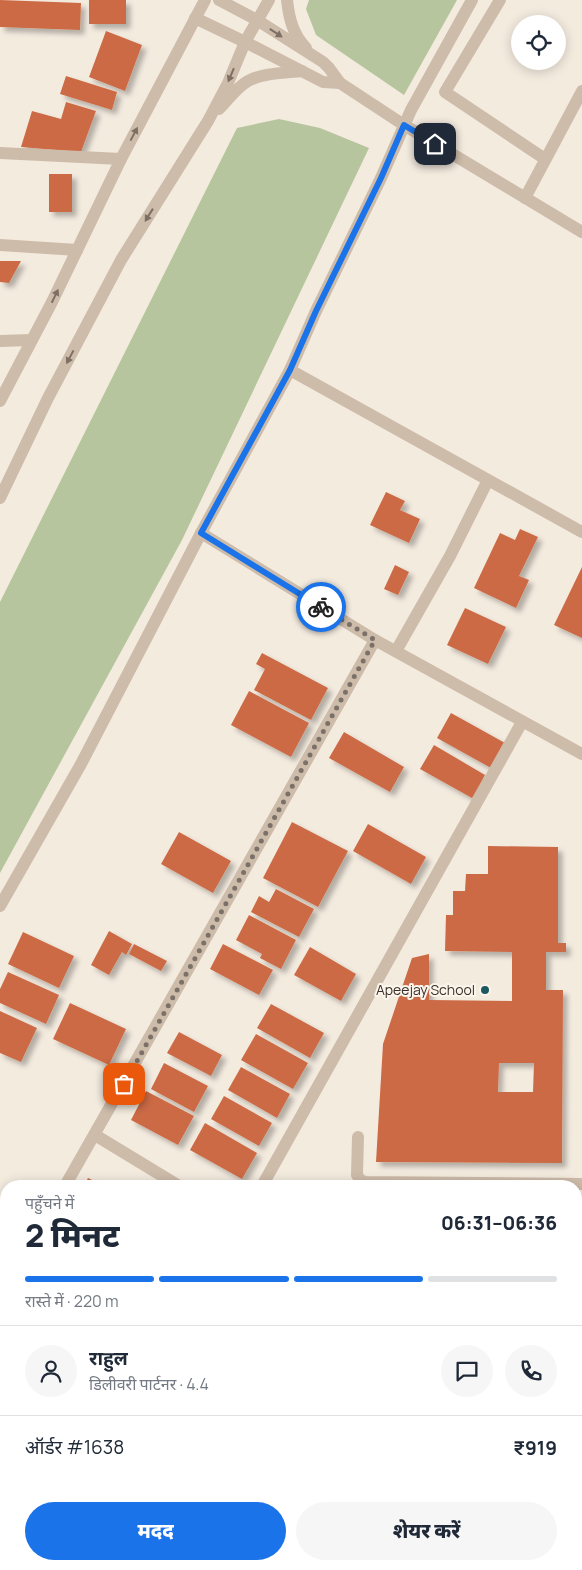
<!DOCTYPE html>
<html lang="hi">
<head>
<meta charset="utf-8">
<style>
	:root { --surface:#fff; --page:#f6f6f7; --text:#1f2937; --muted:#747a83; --line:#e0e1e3; --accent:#1a73e8 }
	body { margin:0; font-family:Manrope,"Noto Sans Devanagari",sans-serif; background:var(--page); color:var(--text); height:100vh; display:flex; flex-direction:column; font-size:19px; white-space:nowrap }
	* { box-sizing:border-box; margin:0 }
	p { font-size:16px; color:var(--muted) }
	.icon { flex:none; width:28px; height:28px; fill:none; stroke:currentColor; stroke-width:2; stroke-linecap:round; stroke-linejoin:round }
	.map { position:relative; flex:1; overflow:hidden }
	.sheet { position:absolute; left:0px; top:1180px; width:582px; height:390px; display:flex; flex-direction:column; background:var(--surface); border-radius:20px 20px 0 0; box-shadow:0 2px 12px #0003 }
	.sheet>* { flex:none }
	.controls { position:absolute; left:511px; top:15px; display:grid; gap:10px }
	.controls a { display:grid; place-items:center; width:55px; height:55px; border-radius:50%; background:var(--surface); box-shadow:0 2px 12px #0003; font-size:25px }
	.pin { position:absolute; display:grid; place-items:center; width:42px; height:42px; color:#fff; margin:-21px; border-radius:10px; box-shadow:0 2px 8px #0006 }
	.courier { position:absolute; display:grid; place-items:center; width:50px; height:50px; margin:-25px; border:4px solid #1a73e8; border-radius:50%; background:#fff; color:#222; box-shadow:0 1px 6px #0007 }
	.head em { font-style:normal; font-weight:800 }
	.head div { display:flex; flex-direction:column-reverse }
	.head { display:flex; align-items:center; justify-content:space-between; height:85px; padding:0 25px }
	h1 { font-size:32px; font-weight:800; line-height:38px }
	.bar { display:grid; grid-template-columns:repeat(4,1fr); gap:8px 5px; align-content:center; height:60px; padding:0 25px }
	.bar i { height:6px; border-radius:4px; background:var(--line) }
	.bar .selected { background:var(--accent) }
	.bar p { grid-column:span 4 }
	.line { display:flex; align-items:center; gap:12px; padding:0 25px; border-top:1px solid var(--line) }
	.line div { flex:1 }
	.round { display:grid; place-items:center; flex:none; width:52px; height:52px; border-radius:26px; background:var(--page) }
	.primary-button { display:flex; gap:10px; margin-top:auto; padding:10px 25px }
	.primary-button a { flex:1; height:58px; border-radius:30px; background:var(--accent); color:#fff; font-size:20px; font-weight:800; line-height:58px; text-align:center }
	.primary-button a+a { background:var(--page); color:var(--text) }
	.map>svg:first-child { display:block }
	.green { fill:#b6c59d }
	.building { fill:#cc6b45; fill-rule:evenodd; filter:url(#shadow) }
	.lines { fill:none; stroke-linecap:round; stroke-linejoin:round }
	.minor { stroke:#cebcaa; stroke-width:12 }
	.oneway { fill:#7d6f64 }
	.done { stroke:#7b7169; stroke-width:5; stroke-dasharray:0 9 }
	.route { stroke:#1a73e8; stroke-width:6 }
	.poi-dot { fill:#1c585f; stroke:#fbf5ec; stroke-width:2 }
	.labels { text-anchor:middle; stroke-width:4; stroke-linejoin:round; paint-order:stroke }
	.poi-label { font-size:14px; fill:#3a302a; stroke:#fbf5ec; text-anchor:end }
</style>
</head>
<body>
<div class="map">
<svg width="582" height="1570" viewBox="0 0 582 1570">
	<defs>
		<filter id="shadow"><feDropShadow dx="4.5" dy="4.5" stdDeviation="2.5" flood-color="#0004"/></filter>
	</defs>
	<rect width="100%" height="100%" fill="#f4ebdf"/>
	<g class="green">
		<polygon points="309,0 457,0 404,95 316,35 306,9"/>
		<polygon points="279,119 320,128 369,148 182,540 0,873 0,602 237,128"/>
	</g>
	<g class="building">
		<polygon points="0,0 81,3 80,30 0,27"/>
		<rect x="89" y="0" width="37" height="24"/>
		<polygon points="106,31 142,45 125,91 89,77"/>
		<polygon points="66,76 117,92 112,110 60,94"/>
		<polygon points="66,102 96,111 81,152 21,147 32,111 61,119"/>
		<rect x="49" y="174" width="23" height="38"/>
		<polygon points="0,261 21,261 9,283 0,282"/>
		<polygon points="386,492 405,501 400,510 420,519 409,543 370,525"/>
		<polygon points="520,529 538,537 519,576 529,580 516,608 474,588 500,533 515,540"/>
		<polygon points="395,565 409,572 398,595 384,589"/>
		<polygon points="582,567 582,638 554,625"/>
		<polygon points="465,608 506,627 488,664 447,645"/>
		<polygon points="262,653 328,688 311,720 254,690 265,669 256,664"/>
		<polygon points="249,691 309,723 291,757 231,725"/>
		<polygon points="451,713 505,743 491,768 437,738"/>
		<polygon points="344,732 404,767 390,792 329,758"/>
		<polygon points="434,745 485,775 472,798 420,769"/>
		<polygon points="292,822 348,851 318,907 263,878"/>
		<polygon points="368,824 426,857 411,884 353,851"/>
		<polygon points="179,832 231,861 213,893 161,864"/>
		<path d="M488 846 558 847V943H566V952H546V990H563L562 1163 376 1162 383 1044 412 958 429 954V1000L512 1001V952L445 951 446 915H453V891H465L466 874H488ZM499 1063H534L533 1092H498Z"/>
		<polygon points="276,889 314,909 299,937 251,912 259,896 269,902"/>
		<polygon points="249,915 296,940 281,969 260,958 262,954 236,940"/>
		<polygon points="109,931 132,944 126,955 122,952 109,975 91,965"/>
		<polygon points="23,932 74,956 59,988 8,964"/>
		<polygon points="134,944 167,961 161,971 129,954"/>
		<polygon points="223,944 273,970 259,995 210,969"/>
		<polygon points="310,947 356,974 341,1001 294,975"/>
		<polygon points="8,972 59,995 46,1024 0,1003 0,989"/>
		<polygon points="70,1003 126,1029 109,1065 53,1039"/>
		<polygon points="271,1004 324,1033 310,1058 257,1028"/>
		<polygon points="0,1011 37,1028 21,1062 0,1053"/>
		<polygon points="179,1032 222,1055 211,1076 167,1053"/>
		<polygon points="256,1034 308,1063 293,1089 241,1060"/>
		<polygon points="164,1063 208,1086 194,1112 151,1089"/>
		<polygon points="241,1067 290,1094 277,1118 228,1090"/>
		<polygon points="146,1091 194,1116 178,1145 131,1120"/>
		<polygon points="224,1096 272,1123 259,1146 211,1119"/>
		<polygon points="205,1123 257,1153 242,1179 190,1150"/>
		<polygon points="88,1178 104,1186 84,1186"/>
		<polygon points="576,1244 582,1245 582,1300 576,1300"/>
		<polygon points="576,1313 582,1314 582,1368 576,1368"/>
		<polygon points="577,1438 582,1438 582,1486 576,1486"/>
		<rect x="580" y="1496" width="2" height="48"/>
		<polygon points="0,1504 5,1504 4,1548 0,1548"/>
	</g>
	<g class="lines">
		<g class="minor">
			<polyline points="219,0 257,20 323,62 329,68 340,83 404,125 582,232"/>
			<path d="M287 0C289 18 293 35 306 48"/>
			<polyline points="500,0 445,92 545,159"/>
			<polyline points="195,18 245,42 323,82 340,83"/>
			<path d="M219 109C228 100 237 87 248 81 263 73 285 73 302 71"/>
			<polyline points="0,153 121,159"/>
			<polyline points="525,198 582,91"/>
			<polyline points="0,245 77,250"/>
			<polyline points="0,341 31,340"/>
			<polyline points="290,370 582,532"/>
			<polyline points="0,401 52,302 121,159 205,0"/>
			<polyline points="0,498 48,398 121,260 208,121 228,83 245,42 269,0"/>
			<polyline points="201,533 375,640 582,754"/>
			<polyline points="396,651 450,556 488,480"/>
			<polyline points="0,906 81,764 201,533 290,370 316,311 381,178 411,110 472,0"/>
			<polyline points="95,1135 179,1186"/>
			<polyline points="358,1137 357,1175 361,1181 366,1182 582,1184"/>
			<polyline points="65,1186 375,640"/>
			<polyline points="262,1186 522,722"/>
			<polyline points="576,1210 582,1209"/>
			<polyline points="0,1298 6,1287"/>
			<polyline points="0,1310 6,1314"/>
			<polyline points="0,1399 6,1390"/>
			<polyline points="576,1400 582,1400"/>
			<polyline points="0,1549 6,1549"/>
			<polyline points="576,1554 582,1554"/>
			<polyline points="279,1570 279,1564"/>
			<polyline points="420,1570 420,1564"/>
		</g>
	</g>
	<defs><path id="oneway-solid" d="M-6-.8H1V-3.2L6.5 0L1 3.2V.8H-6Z" transform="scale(1.25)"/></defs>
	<g class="oneway">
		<use href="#oneway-solid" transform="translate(276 33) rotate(33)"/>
		<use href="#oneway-solid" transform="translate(231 75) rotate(113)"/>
		<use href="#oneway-solid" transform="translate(134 134) rotate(-62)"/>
		<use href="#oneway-solid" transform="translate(149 215) rotate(122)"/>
		<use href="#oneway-solid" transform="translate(55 296) rotate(-64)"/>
		<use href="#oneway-solid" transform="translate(70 357) rotate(118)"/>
	</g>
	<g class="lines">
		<polyline class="done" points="124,1084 375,640 321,607"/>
		<polyline class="route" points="321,607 201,533 290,370 316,311 381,178 404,125 435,144"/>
	</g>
	<circle class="poi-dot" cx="485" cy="990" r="5"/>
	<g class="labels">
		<g class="poi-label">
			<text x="475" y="995">Apeejay School</text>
		</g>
	</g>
</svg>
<div class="controls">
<a><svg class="icon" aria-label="locate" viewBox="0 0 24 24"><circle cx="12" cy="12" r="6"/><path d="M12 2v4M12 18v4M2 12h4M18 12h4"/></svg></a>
</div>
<div class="pin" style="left:124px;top:1084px;background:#ea580c"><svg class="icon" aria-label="bag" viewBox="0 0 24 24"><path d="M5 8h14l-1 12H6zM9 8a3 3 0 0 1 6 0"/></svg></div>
<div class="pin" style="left:435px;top:144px;background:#1f2937"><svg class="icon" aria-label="home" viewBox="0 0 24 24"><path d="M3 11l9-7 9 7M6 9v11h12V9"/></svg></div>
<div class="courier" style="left:321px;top:607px"><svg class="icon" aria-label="bike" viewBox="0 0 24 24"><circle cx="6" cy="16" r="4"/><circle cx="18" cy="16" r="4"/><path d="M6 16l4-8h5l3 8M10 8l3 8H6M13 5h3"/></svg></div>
<section class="sheet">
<div class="head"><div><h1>2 मिनट</h1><p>पहुँचने में</p></div><em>06:31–06:36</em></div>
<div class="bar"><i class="selected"></i><i class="selected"></i><i class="selected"></i><i></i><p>रास्ते में · 220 m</p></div>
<div class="line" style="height:90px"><a class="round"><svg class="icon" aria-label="person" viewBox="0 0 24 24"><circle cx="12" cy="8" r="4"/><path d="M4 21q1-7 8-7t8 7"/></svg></a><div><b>राहुल</b><p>डिलीवरी पार्टनर · 4.4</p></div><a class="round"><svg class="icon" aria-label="chat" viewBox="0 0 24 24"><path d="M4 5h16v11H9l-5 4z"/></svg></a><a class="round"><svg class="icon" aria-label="phone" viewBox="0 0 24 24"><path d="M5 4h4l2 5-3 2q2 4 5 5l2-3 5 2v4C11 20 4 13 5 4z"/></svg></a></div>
<div class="line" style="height:65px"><div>ऑर्डर #1638</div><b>₹919</b></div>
<div class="primary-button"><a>मदद</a><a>शेयर करें</a></div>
</section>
</div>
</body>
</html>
